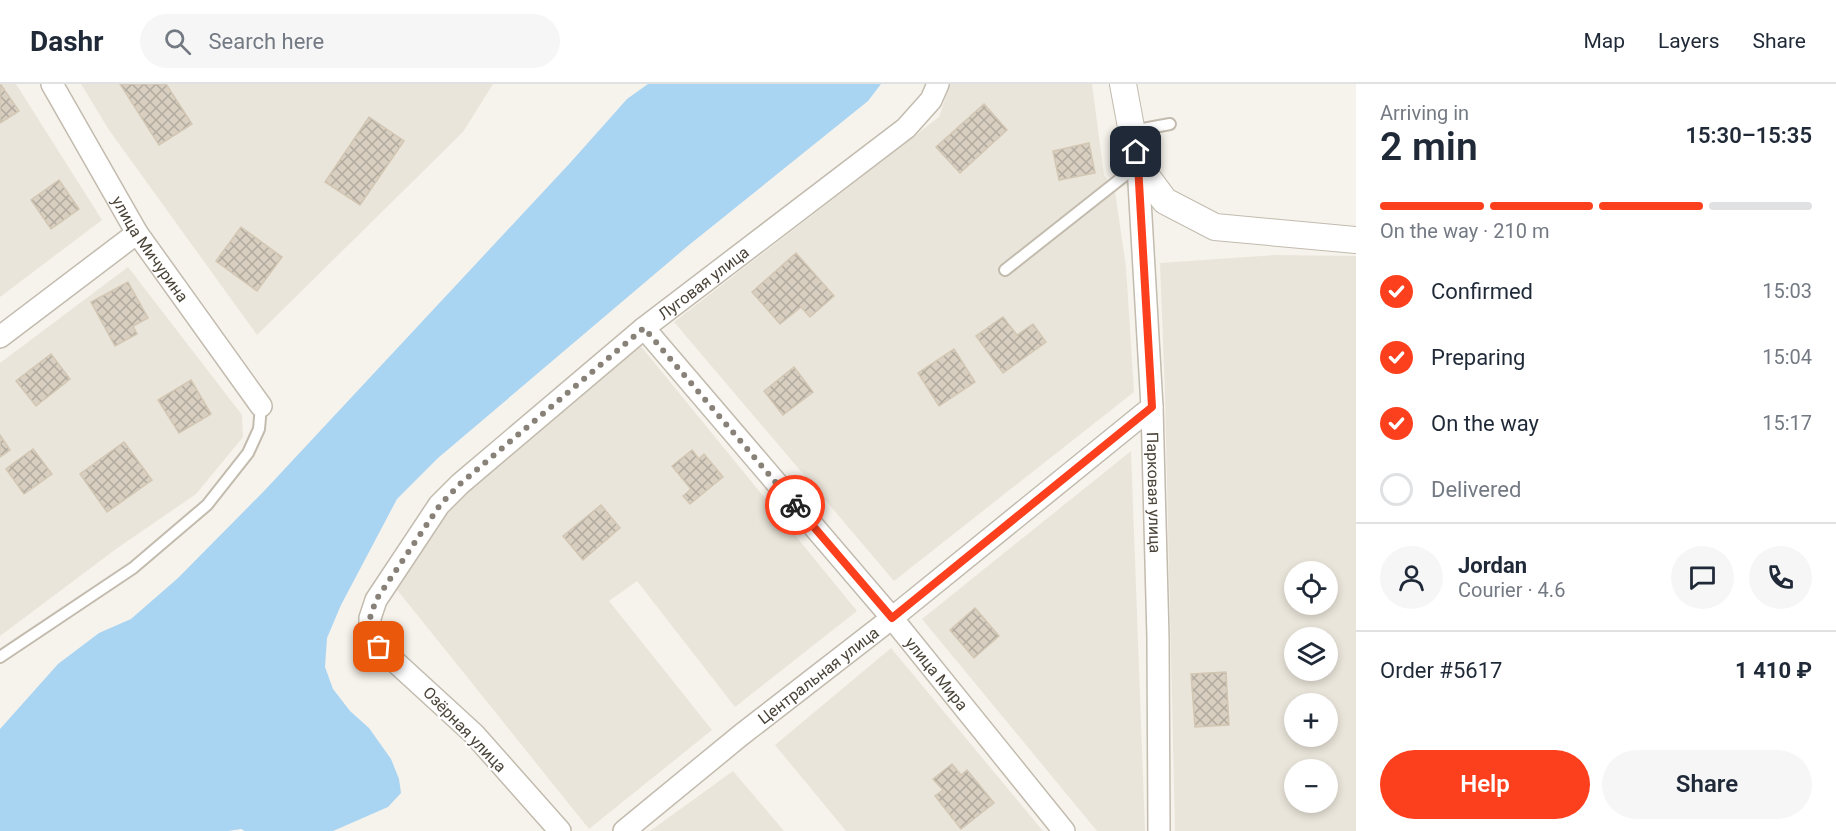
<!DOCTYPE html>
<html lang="en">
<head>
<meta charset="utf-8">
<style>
	:root { --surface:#fff; --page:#f6f6f7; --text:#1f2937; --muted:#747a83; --line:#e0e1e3; --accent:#fc3f1d }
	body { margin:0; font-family:Roboto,sans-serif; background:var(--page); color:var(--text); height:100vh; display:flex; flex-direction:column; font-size:22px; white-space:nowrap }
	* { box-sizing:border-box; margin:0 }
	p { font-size:20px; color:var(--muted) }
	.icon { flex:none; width:33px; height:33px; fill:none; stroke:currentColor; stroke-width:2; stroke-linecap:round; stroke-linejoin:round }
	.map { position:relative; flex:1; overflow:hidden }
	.panel { display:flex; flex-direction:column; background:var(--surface); width:480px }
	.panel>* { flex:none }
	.fabs { position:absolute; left:1284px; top:477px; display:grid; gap:12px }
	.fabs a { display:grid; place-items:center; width:54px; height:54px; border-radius:50%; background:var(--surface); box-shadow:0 3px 9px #0003; font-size:30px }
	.pin { position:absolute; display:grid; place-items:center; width:51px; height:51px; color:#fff; margin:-26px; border-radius:12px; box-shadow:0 3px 9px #0006 }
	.courier { position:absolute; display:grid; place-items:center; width:60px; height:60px; margin:-30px; border:4px solid #fc3f1d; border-radius:50%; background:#fff; color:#222; box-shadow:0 2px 8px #0007 }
	.summary em { font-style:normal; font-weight:600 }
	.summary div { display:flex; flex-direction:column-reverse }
	.summary { display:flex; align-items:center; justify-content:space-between; height:102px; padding:0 24px }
	h1 { font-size:39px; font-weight:600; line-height:45px }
	.bar { display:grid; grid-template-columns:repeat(4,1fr); gap:9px 6px; align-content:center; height:72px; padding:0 24px }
	.bar i { height:8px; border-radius:4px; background:var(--line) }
	.bar .on { background:var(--accent) }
	.bar p { grid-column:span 4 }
	.line { display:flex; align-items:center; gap:15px; padding:0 24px; border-top:2px solid var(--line) }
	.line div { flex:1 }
	.round { display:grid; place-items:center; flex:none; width:63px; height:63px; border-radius:32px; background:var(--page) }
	ol { padding:0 24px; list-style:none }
	li { display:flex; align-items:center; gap:18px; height:66px }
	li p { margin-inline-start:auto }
	li .icon { padding:6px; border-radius:50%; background:var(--accent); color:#fff; stroke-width:4 }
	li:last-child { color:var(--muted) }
	li i { width:33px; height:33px; border:3px solid var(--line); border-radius:50% }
	.button { display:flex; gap:12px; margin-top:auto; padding:12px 24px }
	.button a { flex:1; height:69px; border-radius:36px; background:var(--accent); color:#fff; font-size:24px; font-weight:600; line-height:69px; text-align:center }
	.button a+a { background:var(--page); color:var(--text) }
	header { display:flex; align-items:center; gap:36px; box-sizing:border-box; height:84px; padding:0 30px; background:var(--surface); border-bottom:2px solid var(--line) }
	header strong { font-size:28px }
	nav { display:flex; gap:33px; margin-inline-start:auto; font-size:21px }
	.search { width:420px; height:54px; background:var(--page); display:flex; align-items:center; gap:15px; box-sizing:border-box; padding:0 21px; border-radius:33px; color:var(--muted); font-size:22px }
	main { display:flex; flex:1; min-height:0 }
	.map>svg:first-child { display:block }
	.residential { fill:#eae5da; fill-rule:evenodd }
	.water { fill:#a9d4f2 }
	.building { fill:url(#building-cross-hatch); stroke:#d3c7b4; stroke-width:1.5 }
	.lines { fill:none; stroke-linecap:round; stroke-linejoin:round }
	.service-casing { stroke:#c2bbae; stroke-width:14 }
	.minor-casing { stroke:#c2bbae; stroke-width:24 }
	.tertiary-casing { stroke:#c2bbae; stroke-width:28 }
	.service { stroke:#fff; stroke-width:10 }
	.minor { stroke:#fff; stroke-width:21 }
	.tertiary { stroke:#fff; stroke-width:26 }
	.done { stroke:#878178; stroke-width:6; stroke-dasharray:0 10.8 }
	.route { stroke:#fc3f1d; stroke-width:8 }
	.labels { text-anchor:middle; stroke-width:4.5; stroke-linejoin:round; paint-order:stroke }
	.street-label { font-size:16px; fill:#4b4439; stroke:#fff }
</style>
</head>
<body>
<header>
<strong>Dashr</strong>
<div class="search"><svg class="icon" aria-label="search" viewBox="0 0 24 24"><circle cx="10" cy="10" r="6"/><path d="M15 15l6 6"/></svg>Search here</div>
<nav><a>Map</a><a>Layers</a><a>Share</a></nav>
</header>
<main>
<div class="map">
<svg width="1356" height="747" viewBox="0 0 1356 747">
	<defs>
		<pattern id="building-cross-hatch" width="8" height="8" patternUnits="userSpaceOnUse" patternTransform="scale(1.5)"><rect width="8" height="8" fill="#d8cfc1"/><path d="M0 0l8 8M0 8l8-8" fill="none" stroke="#b1aa9e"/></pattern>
	</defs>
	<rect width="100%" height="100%" fill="#f6f3ec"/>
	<g class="residential">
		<polygon points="0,0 16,0 102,136 0,213"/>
		<polygon points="81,0 493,0 463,48 257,251 109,46"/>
		<polygon points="950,0 1092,0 1104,91 1115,107 1126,183 1134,308 894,497 674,238 939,33"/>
		<path d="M1275 171 1356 172V747H1175L1165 312 1160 179ZM1294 488H1328V520H1294ZM1294 554H1328V586H1294ZM1294 620H1328V652H1294ZM1294 686H1328V718H1294Z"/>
		<polygon points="128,183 242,331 243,353 196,410 116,465 0,552 0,279"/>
		<polygon points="635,255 857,527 735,623 637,497 609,517 712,646 589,745 394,502 443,425"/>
		<polygon points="1131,367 1145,747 1097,747 922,535"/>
		<polygon points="891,564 1043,747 846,747 775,661"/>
		<polygon points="733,687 784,747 650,747"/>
	</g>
	<polygon class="water" points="648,0 881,0 868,17 689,161 438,374 397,415 341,521 327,554 325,583 333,605 350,627 369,644 391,675 399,695 401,709 388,723 333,747 245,747 241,745 228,747 0,747 0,645 58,580 99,549 131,535 178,494 265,406 570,79 627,15"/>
	<g class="building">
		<polygon points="120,0 166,0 192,40 159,61"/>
		<polygon points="1,1 19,27 0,39 0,2"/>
		<polygon points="984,20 1007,46 960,89 936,63"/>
		<polygon points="369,33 404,57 360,121 325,98"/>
		<polygon points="1089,59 1095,89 1059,96 1053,67"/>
		<polygon points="59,96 79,125 51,145 31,116"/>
		<polygon points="241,143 282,173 257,207 216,177"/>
		<polygon points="796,169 834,212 810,233 801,223 780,240 752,208"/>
		<polygon points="128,198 148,234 133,242 137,250 115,262 91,218"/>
		<polygon points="1003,233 1017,251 1033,240 1046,258 1003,289 976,252"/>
		<polygon points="954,265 975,298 939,322 918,289"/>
		<polygon points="51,270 70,295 36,322 16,297"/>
		<polygon points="794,283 813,308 783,331 764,307"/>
		<polygon points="191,296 211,330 179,349 158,316"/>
		<polygon points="0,351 10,366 0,373"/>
		<polygon points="124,358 152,396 107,428 80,390"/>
		<polygon points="33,365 52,390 24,410 6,385"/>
		<polygon points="692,366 699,375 704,370 723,393 690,420 683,412 691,405 672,382"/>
		<polygon points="601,421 620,444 583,476 563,452"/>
		<polygon points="975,524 999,552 974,574 950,546"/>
		<polygon points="1226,588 1229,641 1195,643 1191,590"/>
		<polygon points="952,680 961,691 967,686 994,719 961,745 935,712 943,706 933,695"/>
	</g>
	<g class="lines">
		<g class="service-casing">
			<g id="service">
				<polyline points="1132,47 1170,40"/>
				<polyline points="1005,186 1138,81"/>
				<polyline points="0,573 133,484 207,421 248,369 259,345 261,322"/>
			</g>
		</g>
		<g class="minor-casing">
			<g id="minor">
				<path id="s1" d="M52 0 137 149 261 322"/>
				<path id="s2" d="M1138 81 1152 323 1158 554 1159 747"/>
				<path id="s3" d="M644 244 892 534 1064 747"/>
				<polyline points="0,253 137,149"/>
				<path id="s4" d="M560 747 474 650 379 563 370 545V534L376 516 439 421 460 400 644 244 906 44 931 16 938 0"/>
				<path id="s5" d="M624 747 741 651 892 534 1152 323"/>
			</g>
		</g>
		<g class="tertiary-casing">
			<polyline id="tertiary" points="1123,0 1138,81 1165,117 1215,143 1356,156"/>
		</g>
		<use href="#service" class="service"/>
		<use href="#minor" class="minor"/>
		<use href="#tertiary" class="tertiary"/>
	</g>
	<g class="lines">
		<polyline class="done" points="379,563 370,545 370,534 376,516 440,421 460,400 644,244 795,421"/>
		<polyline class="route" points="795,421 892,534 1152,323 1138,81 1136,68"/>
	</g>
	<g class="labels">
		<g class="street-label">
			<text dy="6" stroke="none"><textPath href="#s1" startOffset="192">улица Мичурина</textPath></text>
			<text dy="6" stroke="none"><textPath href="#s4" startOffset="768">Луговая улица</textPath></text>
			<text dy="6" stroke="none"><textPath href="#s2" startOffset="328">Парковая улица</textPath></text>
			<text dy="6" stroke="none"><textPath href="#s3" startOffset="453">улица Мира</textPath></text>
			<text dy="6" stroke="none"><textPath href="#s5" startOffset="249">Центральная улица</textPath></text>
			<text transform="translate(465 645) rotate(46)" y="6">Озёрная улица</text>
		</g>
	</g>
</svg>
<div class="fabs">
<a><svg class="icon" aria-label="locate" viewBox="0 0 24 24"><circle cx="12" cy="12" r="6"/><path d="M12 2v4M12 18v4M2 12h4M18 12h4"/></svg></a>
<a><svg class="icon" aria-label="layers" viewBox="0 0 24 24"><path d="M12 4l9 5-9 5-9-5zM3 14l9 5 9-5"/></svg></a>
<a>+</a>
<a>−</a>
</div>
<div class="pin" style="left:379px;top:563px;background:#ea580c"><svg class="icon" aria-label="bag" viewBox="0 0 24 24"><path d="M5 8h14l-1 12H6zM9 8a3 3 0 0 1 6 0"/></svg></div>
<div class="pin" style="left:1136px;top:68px;background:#1f2937"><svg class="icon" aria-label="home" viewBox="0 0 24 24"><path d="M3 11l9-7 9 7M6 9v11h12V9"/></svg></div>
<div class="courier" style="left:795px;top:421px"><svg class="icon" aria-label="bike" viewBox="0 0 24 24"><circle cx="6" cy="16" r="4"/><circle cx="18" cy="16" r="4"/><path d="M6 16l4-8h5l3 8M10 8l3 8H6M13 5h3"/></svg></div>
</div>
<section class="panel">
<div class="summary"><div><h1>2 min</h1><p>Arriving in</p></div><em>15:30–15:35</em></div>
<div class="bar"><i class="on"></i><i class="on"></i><i class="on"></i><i></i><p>On the way · 210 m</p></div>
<ol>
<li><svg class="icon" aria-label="check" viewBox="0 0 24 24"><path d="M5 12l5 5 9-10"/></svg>Confirmed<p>15:03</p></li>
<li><svg class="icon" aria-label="check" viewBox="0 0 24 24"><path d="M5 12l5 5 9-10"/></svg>Preparing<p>15:04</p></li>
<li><svg class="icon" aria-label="check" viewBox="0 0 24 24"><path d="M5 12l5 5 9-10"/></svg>On the way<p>15:17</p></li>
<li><i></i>Delivered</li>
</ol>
<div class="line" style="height:108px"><a class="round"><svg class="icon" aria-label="person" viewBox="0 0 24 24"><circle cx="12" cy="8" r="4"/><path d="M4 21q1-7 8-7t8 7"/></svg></a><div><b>Jordan</b><p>Courier · 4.6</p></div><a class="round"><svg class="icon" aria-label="chat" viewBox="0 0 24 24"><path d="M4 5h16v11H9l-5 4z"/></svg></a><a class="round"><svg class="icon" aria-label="phone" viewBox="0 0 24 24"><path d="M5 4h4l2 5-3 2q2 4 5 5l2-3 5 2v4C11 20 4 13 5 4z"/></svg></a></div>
<div class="line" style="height:78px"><div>Order #5617</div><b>1 410 ₽</b></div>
<div class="button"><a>Help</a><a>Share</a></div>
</section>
</main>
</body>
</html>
